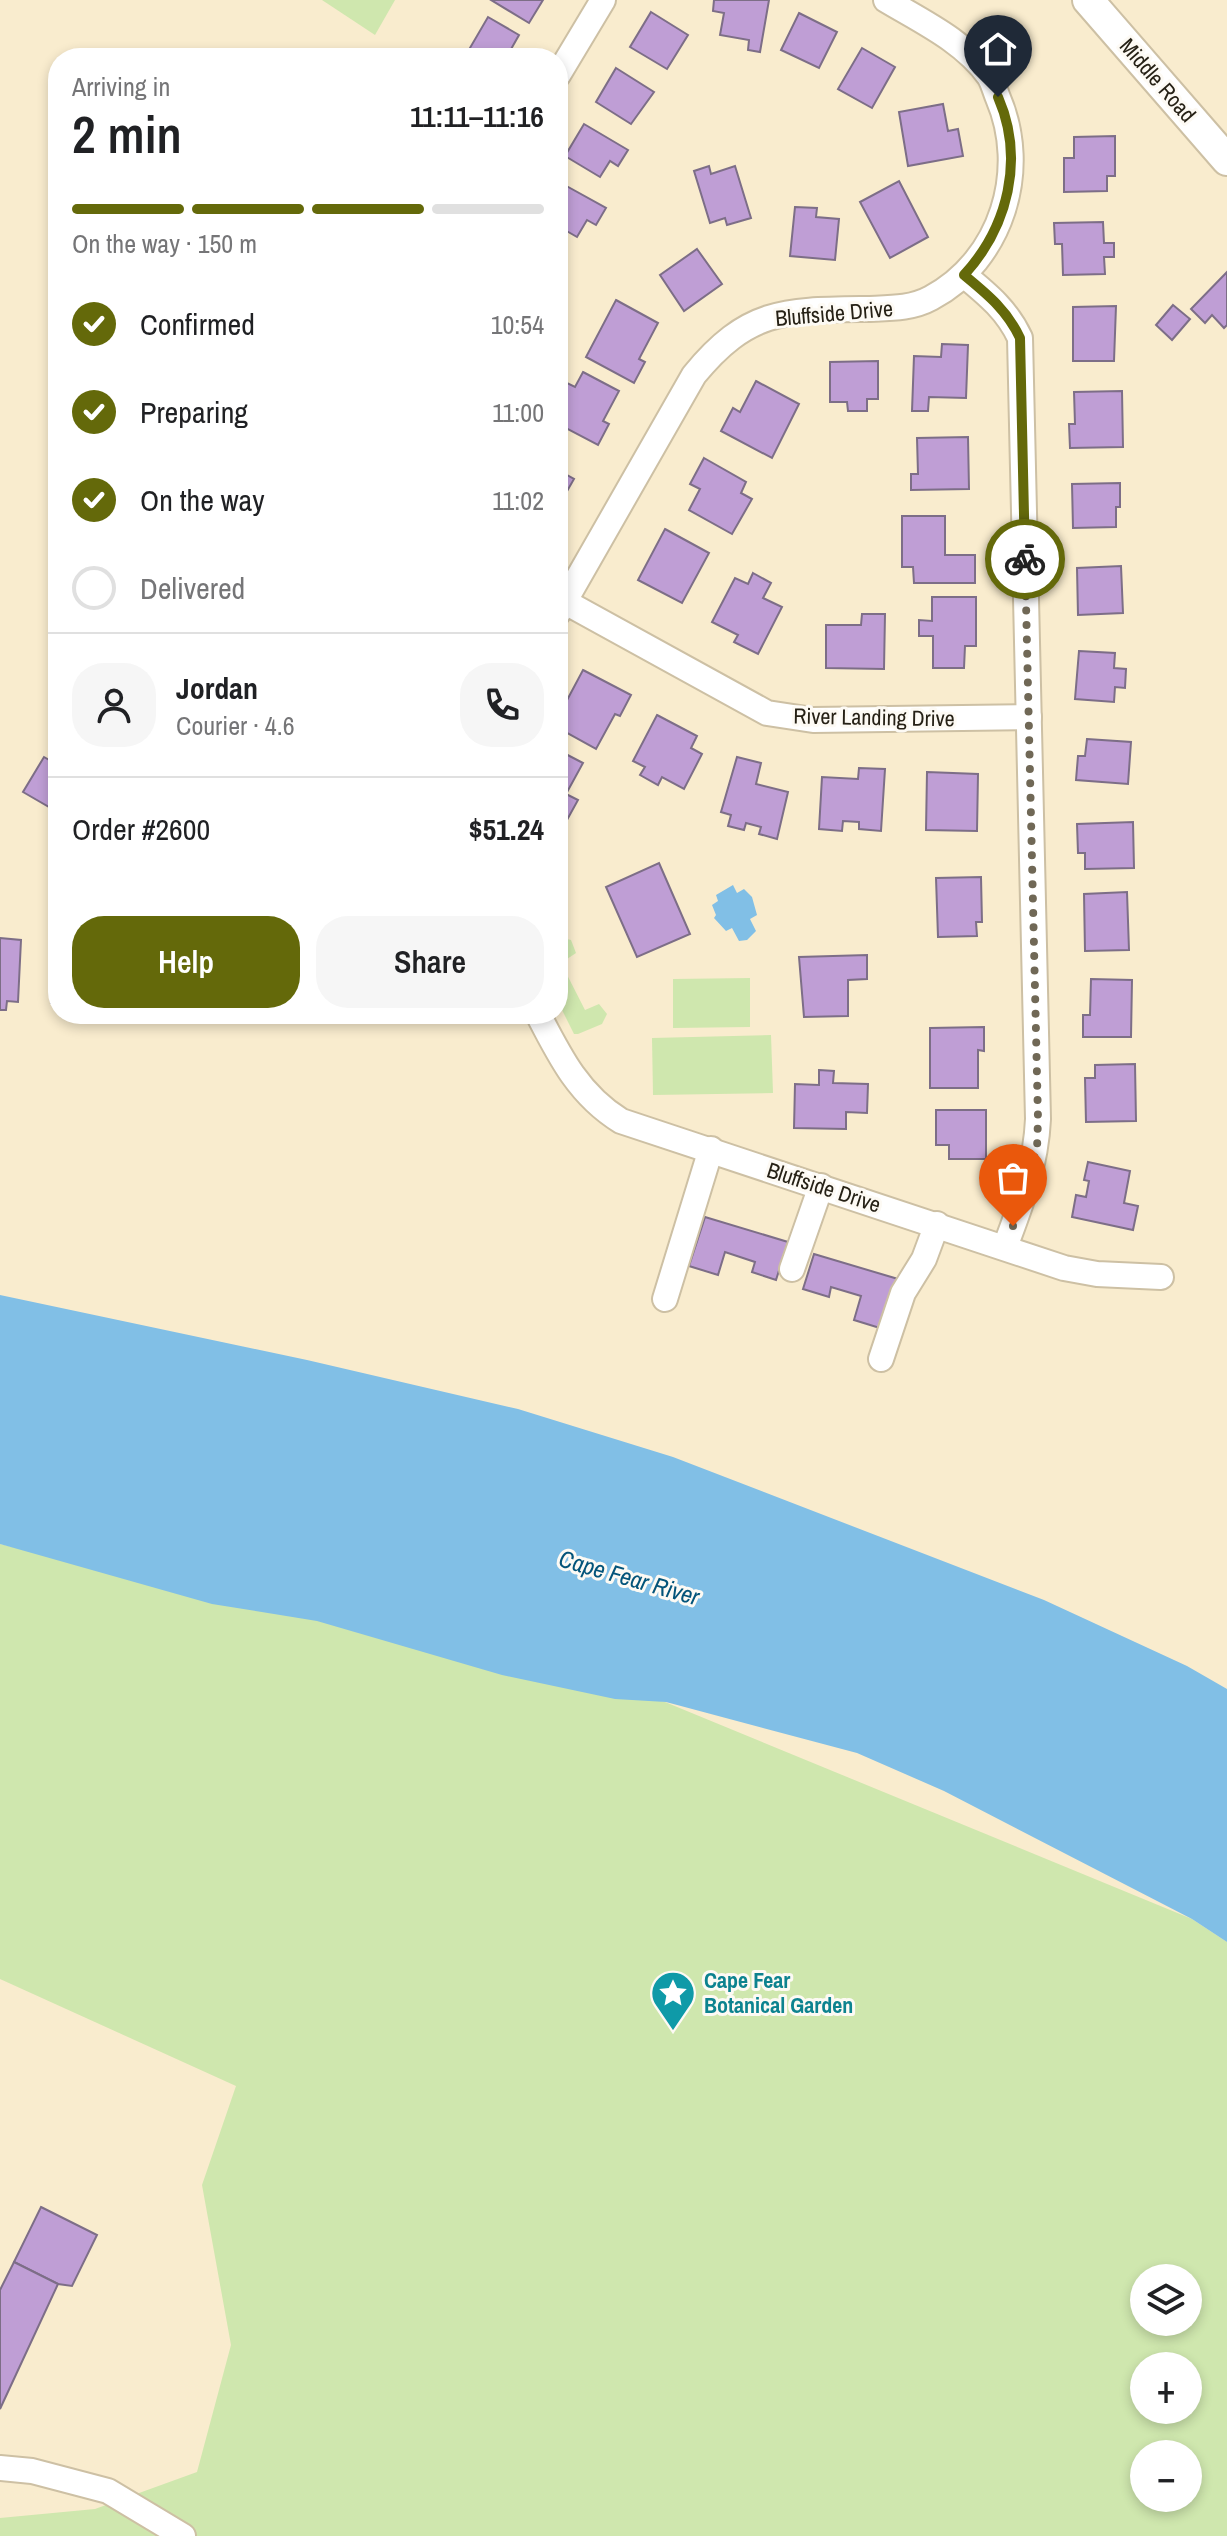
<!DOCTYPE html>
<html lang="en">
<head>
<meta charset="utf-8">
<style>
	:root { --surface:#fff; --page:#f6f6f6; --text:#202124; --muted:#757577; --line:#e0e0e0; --accent:#64690a }
	body { margin:0; font-family:"Archivo Narrow",sans-serif; background:var(--page); color:var(--text); height:100vh; display:flex; flex-direction:column; font-size:30px; white-space:nowrap }
	* { box-sizing:border-box; margin:0 }
	p { font-size:26px; color:var(--muted) }
	.icon { flex:none; width:44px; height:44px; fill:none; stroke:currentColor; stroke-width:2; stroke-linecap:round; stroke-linejoin:round }
	.map { position:relative; flex:1; overflow:hidden }
	.panel { position:absolute; left:48px; top:48px; width:520px; height:976px; display:flex; flex-direction:column; background:var(--surface); border-radius:32px; box-shadow:0 4px 12px #0003 }
	.panel>* { flex:none }
	.controls { position:absolute; left:1130px; top:2264px; display:grid; gap:16px }
	.controls a { display:grid; place-items:center; width:72px; height:72px; border-radius:50%; background:var(--surface); box-shadow:0 4px 12px #0003; font-size:40px }
	.pin { position:absolute; display:grid; place-items:center; width:68px; height:68px; color:#fff; margin:-82px -34px; border-radius:50% 50% 50% 0; rotate:-45deg; box-shadow:0 0 8px #0007 }
	.pin .icon { rotate:45deg }
	.courier { position:absolute; display:grid; place-items:center; width:80px; height:80px; margin:-40px; border:6px solid #64690a; border-radius:50%; background:#fff; color:#222; box-shadow:0 2px 10px #0007 }
	.overview em { font-style:normal; font-weight:600 }
	.overview div { display:flex; flex-direction:column-reverse }
	.overview { display:flex; align-items:center; justify-content:space-between; height:136px; padding:0 24px }
	h1 { font-size:52px; font-weight:600; line-height:60px }
	.bar { display:grid; grid-template-columns:repeat(4,1fr); gap:12px 8px; align-content:center; height:96px; padding:0 24px }
	.bar i { height:10px; border-radius:6px; background:var(--line) }
	.bar .selected { background:var(--accent) }
	.bar p { grid-column:span 4 }
	.line { display:flex; align-items:center; gap:20px; padding:0 24px; border-top:2px solid var(--line) }
	.line div { flex:1 }
	.round { display:grid; place-items:center; flex:none; width:84px; height:84px; border-radius:32px; background:var(--page) }
	ol { padding:0 24px; list-style:none }
	li { display:flex; align-items:center; gap:24px; height:88px }
	li p { margin-inline-start:auto }
	li .icon { padding:8px; border-radius:50%; background:var(--accent); color:#fff; stroke-width:4 }
	li:last-child { color:var(--muted) }
	li i { width:44px; height:44px; border:4px solid var(--line); border-radius:50% }
	.button { display:flex; gap:16px; margin-top:auto; padding:16px 24px }
	.button a { flex:1; height:92px; border-radius:32px; background:var(--accent); color:#fff; font-size:32px; font-weight:600; line-height:92px; text-align:center }
	.button a+a { background:var(--page); color:var(--text) }
	.map>svg:first-child { display:block }
	.green { fill:#cfe7ae; fill-rule:evenodd }
	.water { fill:#81bfe6 }
	.building { fill:#bf9ed5; stroke:#7d6e87; stroke-width:2 }
	.lines { fill:none; stroke-linecap:round; stroke-linejoin:round }
	.minor-casing { stroke:#cdc0a4; stroke-width:28 }
	.major-casing { stroke:#cdc0a4; stroke-width:34 }
	.minor { stroke:#fff; stroke-width:24 }
	.major { stroke:#fff; stroke-width:30 }
	.done { stroke:#706856; stroke-width:8; stroke-dasharray:0 14.4 }
	.route { stroke:#64690a; stroke-width:10 }
	.labels { text-anchor:middle; stroke-width:6; stroke-linejoin:round; paint-order:stroke }
	.street-label { font-size:22px; fill:#262116; stroke:#fdfaf4 }
	.culture-label { font-size:22px; font-weight:bold; fill:#0d838f; stroke:#fdfaf4; text-anchor:start }
	.water-label { font-size:24px; font-style:italic; fill:#03547a; stroke:#fdfaf4 }
</style>
</head>
<body>
<div class="map">
<svg width="1227" height="2536" viewBox="0 0 1227 2536">
	<rect width="100%" height="100%" fill="#f9ecce"/>
	<g class="green">
		<polygon points="322,0 395,0 375,35"/>
		<polygon points="567,939 571,940 576,953 561,963 585,1010 599,1004 607,1014 602,1024 578,1034 574,1034 558,1002 558,943"/>
		<polygon points="750,978 750,1027 673,1028 673,979"/>
		<polygon points="771,1035 773,1093 653,1095 652,1038"/>
		<path d="M0 1544 665 1702 1192 1919 1227 1942V2536H0V2518L95 2509 197 2472 231 2345 202 2185 236 2086 0 1979ZM1144 2278H1188V2322H1144ZM1144 2366H1188V2410H1144ZM1144 2454H1188V2498H1144Z"/>
	</g>
	<g class="water">
		<polygon points="733,885 737,893 744,889 752,897 757,915 750,919 756,931 747,940 739,941 732,928 726,931 714,918 716,915 712,905 718,901 716,895"/>
		<polygon points="0,1295 307,1360 518,1409 673,1457 1044,1600 1187,1666 1227,1689 1227,1942 1192,1919 944,1791 857,1753 666,1702 615,1699 502,1675 317,1621 212,1604 0,1544"/>
	</g>
	<g class="building">
		<polygon points="491,0 543,0 529,23"/>
		<polygon points="714,0 769,0 760,52 748,50 749,40 720,35 724,13 713,11"/>
		<polygon points="651,12 688,35 667,69 630,47"/>
		<polygon points="799,13 837,32 819,68 781,50"/>
		<polygon points="488,17 519,35 506,58 476,58 467,53"/>
		<polygon points="862,48 895,67 872,108 838,89"/>
		<polygon points="616,68 654,92 631,124 596,102"/>
		<polygon points="943,104 948,131 958,129 963,156 908,166 899,112"/>
		<polygon points="584,124 628,150 618,166 610,161 600,177 565,156"/>
		<polygon points="1115,136 1115,176 1107,176 1107,191 1064,192 1064,158 1074,158 1074,137"/>
		<polygon points="709,166 711,174 735,166 751,218 727,225 725,218 710,223 694,171"/>
		<polygon points="899,181 928,237 890,258 860,202"/>
		<polygon points="561,183 606,208 596,225 587,220 577,237 558,226 558,189"/>
		<polygon points="795,207 817,208 816,217 839,219 835,260 790,256"/>
		<polygon points="1103,222 1104,243 1114,243 1114,257 1104,257 1105,274 1063,275 1062,244 1055,244 1054,223"/>
		<polygon points="697,249 722,284 684,311 660,275"/>
		<polygon points="1227,272 1227,325 1224,328 1212,315 1205,323 1191,309"/>
		<polygon points="616,300 658,323 639,359 645,362 634,383 586,357"/>
		<polygon points="1173,305 1190,319 1172,340 1156,325"/>
		<polygon points="1116,306 1114,361 1073,361 1073,307"/>
		<polygon points="942,344 968,345 966,398 929,397 928,411 912,411 914,356 941,357"/>
		<polygon points="878,361 878,399 867,399 867,411 848,411 847,402 830,402 830,362"/>
		<polygon points="583,372 619,391 603,421 609,424 598,445 558,424 558,386 561,380 575,387"/>
		<polygon points="756,381 799,404 772,458 721,431 733,408 740,412"/>
		<polygon points="1122,391 1123,447 1070,448 1069,424 1075,424 1074,392"/>
		<polygon points="968,437 969,489 911,490 911,474 918,474 917,438"/>
		<polygon points="704,458 746,482 741,493 752,499 732,534 689,510 700,489 690,484"/>
		<polygon points="558,470 574,479 558,507"/>
		<polygon points="1120,483 1120,507 1116,507 1116,527 1073,528 1072,484"/>
		<polygon points="902,516 945,516 945,555 975,555 975,583 914,583 913,567 902,567"/>
		<polygon points="665,529 709,553 682,603 638,580"/>
		<polygon points="1121,566 1123,613 1078,615 1077,568"/>
		<polygon points="753,573 771,583 763,598 782,607 758,654 734,642 738,635 712,622 735,578 748,584"/>
		<polygon points="932,597 976,597 976,646 965,646 964,668 933,668 933,636 919,636 919,620 932,621"/>
		<polygon points="862,614 885,614 884,669 826,668 826,625 861,625"/>
		<polygon points="1079,651 1115,653 1114,668 1126,669 1125,688 1115,687 1114,702 1075,699"/>
		<polygon points="583,670 631,695 620,716 615,714 596,749 558,728 558,717"/>
		<polygon points="657,715 697,736 691,748 702,754 684,789 662,777 658,785 640,775 645,767 633,761"/>
		<polygon points="1087,739 1131,742 1128,784 1076,780 1078,756 1085,756"/>
		<polygon points="558,750 583,763 566,794 578,800 567,820 558,815"/>
		<polygon points="44,757 58,765 56,811 23,792"/>
		<polygon points="737,757 761,763 756,784 788,792 777,839 759,834 761,827 746,823 744,830 728,826 731,815 721,812"/>
		<polygon points="859,768 885,769 881,831 859,829 859,822 843,821 842,831 819,829 822,777 858,779"/>
		<polygon points="927,772 978,774 977,831 926,830"/>
		<polygon points="1133,822 1134,868 1085,869 1085,853 1078,853 1077,824"/>
		<polygon points="659,863 690,934 637,957 606,887"/>
		<polygon points="981,877 982,922 976,922 977,936 938,937 936,878"/>
		<polygon points="1127,892 1129,950 1085,951 1084,894"/>
		<polygon points="0,938 21,940 18,1002 7,1001 6,1010 0,1010"/>
		<polygon points="54,942 58,942 58,1003 51,1003"/>
		<polygon points="867,955 867,979 848,980 848,1016 804,1017 799,957"/>
		<polygon points="1091,979 1132,980 1131,1037 1083,1037 1083,1015 1090,1015"/>
		<polygon points="984,1027 984,1051 978,1050 978,1088 930,1088 930,1028"/>
		<polygon points="1135,1064 1136,1121 1086,1122 1085,1078 1095,1078 1095,1065"/>
		<polygon points="819,1070 834,1071 833,1083 868,1084 867,1113 846,1112 846,1129 794,1128 795,1084 819,1085"/>
		<polygon points="936,1110 986,1110 986,1159 949,1159 949,1145 936,1145"/>
		<polygon points="1088,1162 1130,1171 1124,1203 1138,1206 1133,1230 1072,1217 1076,1195 1086,1197 1089,1181 1084,1180"/>
		<polygon points="705,1217 788,1242 776,1280 752,1272 755,1262 725,1252 718,1275 689,1266"/>
		<polygon points="814,1254 898,1279 883,1329 854,1320 861,1296 831,1287 829,1297 803,1289"/>
		<polygon points="41,2207 97,2235 72,2286 58,2284 14,2262"/>
		<polygon points="14,2262 58,2284 0,2409 0,2290"/>
	</g>
	<g class="lines">
		<g class="minor-casing">
			<g id="minor">
				<polyline points="558,75 603,0"/>
				<path d="M964 275C987 294 1007 310 1020 338L1038 1119C1036 1165 1021 1205 1005 1247"/>
				<polyline points="558,598 767,713 813,720 1029,717"/>
				<path d="M558 613 694 375C748 309 785 310 866 309 889 308 911 309 931 298 1002 260 1029 170 998 98 995 91 993 82 989 76 964 41 921 21 886 0"/>
				<path d="M538 1014C560 1057 579 1095 621 1121L1064 1268 1097 1274 1161 1277"/>
				<polyline points="792,1269 821,1186"/>
				<polyline points="665,1299 711,1149"/>
				<polyline points="881,1359 903,1293 924,1259 937,1224"/>
				<polyline points="0,2468 32,2471 108,2491 183,2536"/>
			</g>
		</g>
		<g class="major-casing">
			<polyline id="major" points="1088,0 1227,160"/>
		</g>
		<use href="#minor" class="minor"/>
		<use href="#major" class="major"/>
	</g>
	<g class="lines">
		<polyline class="done" points="1013,1226 1037,1149 1038,1119 1025,559"/>
		<path class="route" d="M998 97C1025 159 1008 227 964 275 987 294 1007 310 1020 338L1025 559"/>
	</g>
	<defs>
		<g id="sight-pin" transform="scale(2.3)"><path d="M0 17L-7.5 6A9.5 9.5 0 1 1 7.5 6Z" fill="#0f9aa8" stroke="#fdfaf4"/><path d="M0-6L1.8-2.2L6-1.7L2.9 1.2L3.7 5.4L0 3.3L-3.7 5.4L-2.9 1.2L-6-1.7L-1.8-2.2Z" fill="#fff"/></g>
	</defs>
	<g fill-rule="evenodd">
		<use href="#sight-pin" x="673" y="1993"/>
	</g>
	<g class="labels">
		<g class="street-label">
			<text transform="translate(1158 80) rotate(49)" y="8">Middle Road</text>
			<text transform="translate(834 313) rotate(-5)" y="8">Bluffside Drive</text>
			<text transform="translate(874 717) rotate(1)" y="8">River Landing Drive</text>
			<text transform="translate(824 1187) rotate(18)" y="8">Bluffside Drive</text>
		</g>
		<g class="culture-label">
			<text x="704" y="1988">Cape Fear<tspan x="704" dy="25">Botanical Garden</tspan></text>
		</g>
		<g class="water-label">
			<text transform="translate(629 1578) rotate(16)" y="8">Cape Fear River</text>
		</g>
	</g>
</svg>
<div class="controls">
<a><svg class="icon" aria-label="layers" viewBox="0 0 24 24"><path d="M12 4l9 5-9 5-9-5zM3 14l9 5 9-5"/></svg></a>
<a>+</a>
<a>−</a>
</div>
<div class="pin" style="left:1013px;top:1226px;background:#ea580c"><svg class="icon" aria-label="bag" viewBox="0 0 24 24"><path d="M5 8h14l-1 12H6zM9 8a3 3 0 0 1 6 0"/></svg></div>
<div class="pin" style="left:998px;top:97px;background:#1f2937"><svg class="icon" aria-label="home" viewBox="0 0 24 24"><path d="M3 11l9-7 9 7M6 9v11h12V9"/></svg></div>
<div class="courier" style="left:1025px;top:559px"><svg class="icon" aria-label="bike" viewBox="0 0 24 24"><circle cx="6" cy="16" r="4"/><circle cx="18" cy="16" r="4"/><path d="M6 16l4-8h5l3 8M10 8l3 8H6M13 5h3"/></svg></div>
<section class="panel">
<div class="overview"><div><h1>2 min</h1><p>Arriving in</p></div><em>11:11–11:16</em></div>
<div class="bar"><i class="selected"></i><i class="selected"></i><i class="selected"></i><i></i><p>On the way · 150 m</p></div>
<ol>
<li><svg class="icon" aria-label="check" viewBox="0 0 24 24"><path d="M5 12l5 5 9-10"/></svg>Confirmed<p>10:54</p></li>
<li><svg class="icon" aria-label="check" viewBox="0 0 24 24"><path d="M5 12l5 5 9-10"/></svg>Preparing<p>11:00</p></li>
<li><svg class="icon" aria-label="check" viewBox="0 0 24 24"><path d="M5 12l5 5 9-10"/></svg>On the way<p>11:02</p></li>
<li><i></i>Delivered</li>
</ol>
<div class="line" style="height:144px"><a class="round"><svg class="icon" aria-label="person" viewBox="0 0 24 24"><circle cx="12" cy="8" r="4"/><path d="M4 21q1-7 8-7t8 7"/></svg></a><div><b>Jordan</b><p>Courier · 4.6</p></div><a class="round"><svg class="icon" aria-label="phone" viewBox="0 0 24 24"><path d="M5 4h4l2 5-3 2q2 4 5 5l2-3 5 2v4C11 20 4 13 5 4z"/></svg></a></div>
<div class="line" style="height:104px"><div>Order #2600</div><b>$51.24</b></div>
<div class="button"><a>Help</a><a>Share</a></div>
</section>
</div>
</body>
</html>
